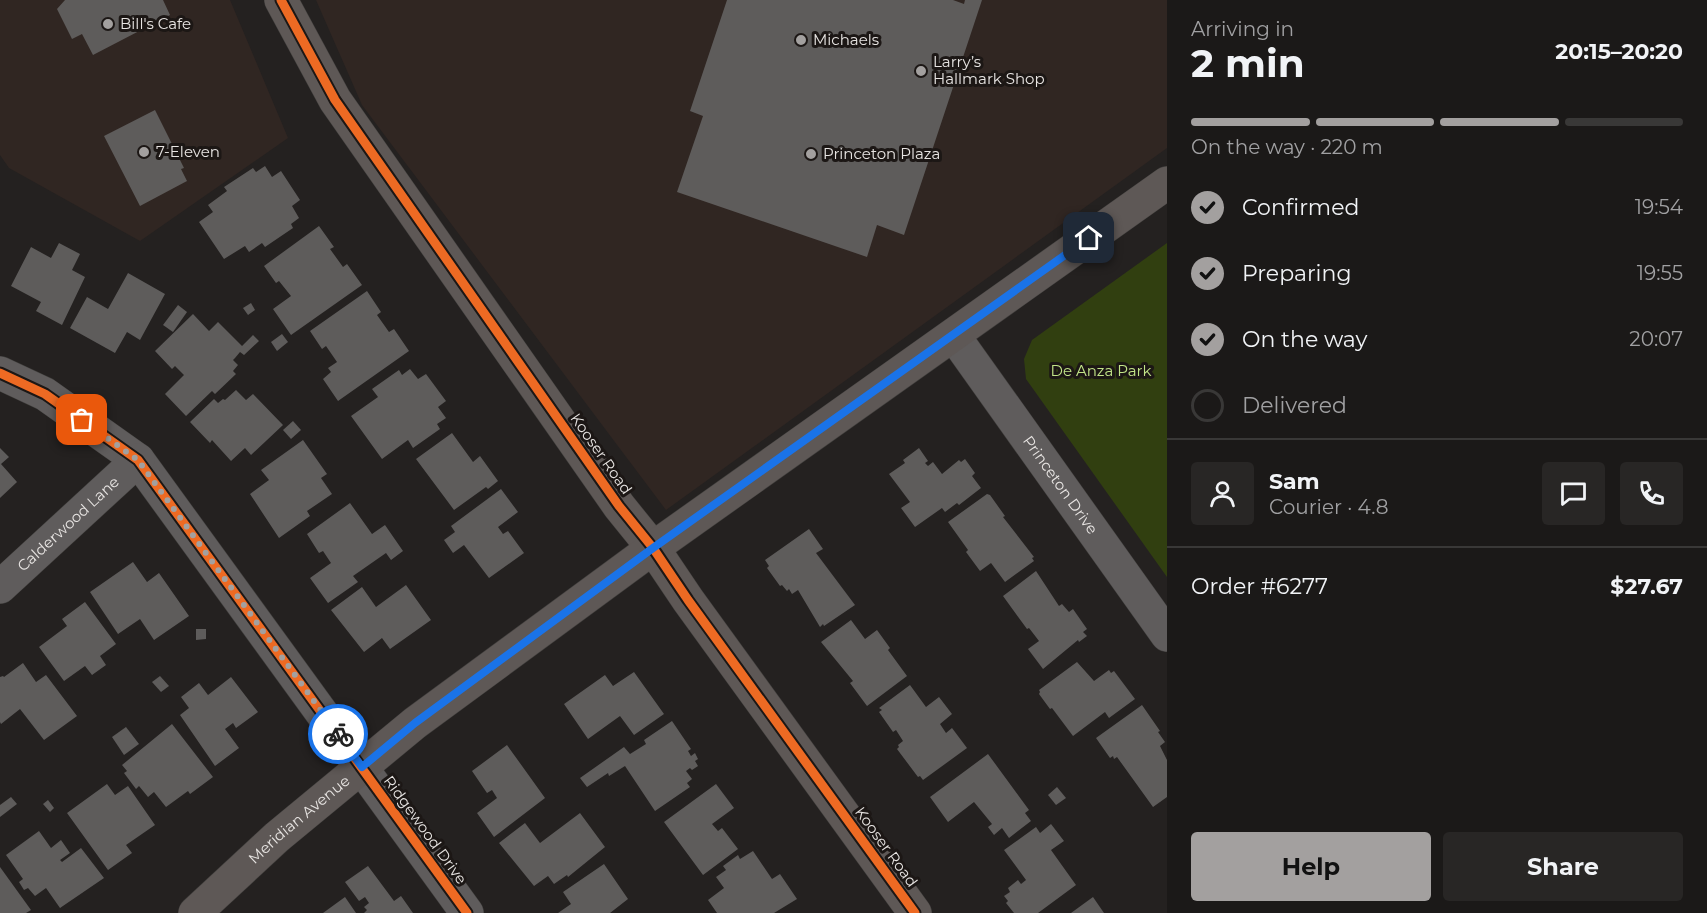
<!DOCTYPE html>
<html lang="en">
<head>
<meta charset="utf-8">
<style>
	:root { --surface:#1b1918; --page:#282625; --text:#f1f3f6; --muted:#a0a0a2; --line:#393837; --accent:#a3a09f }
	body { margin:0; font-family:Montserrat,sans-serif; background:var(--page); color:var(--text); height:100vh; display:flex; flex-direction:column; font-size:22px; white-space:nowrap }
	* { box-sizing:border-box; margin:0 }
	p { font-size:20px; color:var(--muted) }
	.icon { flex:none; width:33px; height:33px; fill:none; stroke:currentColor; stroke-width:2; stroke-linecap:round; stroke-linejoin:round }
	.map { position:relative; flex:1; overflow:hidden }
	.panel { display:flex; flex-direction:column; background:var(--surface); width:540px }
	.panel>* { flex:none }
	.pin { position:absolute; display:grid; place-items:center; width:51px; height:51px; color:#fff; margin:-26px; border-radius:12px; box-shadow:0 3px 9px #0006 }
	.courier { position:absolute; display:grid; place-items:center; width:60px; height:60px; margin:-30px; border:4px solid #1a73e8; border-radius:50%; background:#fff; color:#222; box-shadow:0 2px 8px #0007 }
	.headline em { font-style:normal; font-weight:700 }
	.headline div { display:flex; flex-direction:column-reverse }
	.headline { display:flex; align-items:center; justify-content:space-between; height:102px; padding:0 24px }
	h1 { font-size:39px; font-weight:700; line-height:45px }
	.bar { display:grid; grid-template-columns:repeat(4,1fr); gap:9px 6px; align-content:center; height:72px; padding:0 24px }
	.bar i { height:8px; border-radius:4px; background:var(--line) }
	.bar .current { background:var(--accent) }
	.bar p { grid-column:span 4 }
	.line { display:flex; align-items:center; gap:15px; padding:0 24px; border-top:2px solid var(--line) }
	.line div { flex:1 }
	.round { display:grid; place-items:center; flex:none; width:63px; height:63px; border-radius:6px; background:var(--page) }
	ol { padding:0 24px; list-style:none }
	li { display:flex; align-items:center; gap:18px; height:66px }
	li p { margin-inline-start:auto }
	li .icon { padding:6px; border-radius:50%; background:var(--accent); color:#111; stroke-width:4 }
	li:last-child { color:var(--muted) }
	li i { width:33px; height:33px; border:3px solid var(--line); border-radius:50% }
	.button { display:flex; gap:12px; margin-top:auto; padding:12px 24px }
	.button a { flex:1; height:69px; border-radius:6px; background:var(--accent); color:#111; font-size:24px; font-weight:700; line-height:69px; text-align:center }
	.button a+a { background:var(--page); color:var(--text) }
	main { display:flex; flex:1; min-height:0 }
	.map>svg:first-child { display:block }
	.built { fill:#302622 }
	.green { fill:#313f10 }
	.building { fill:#5e5c5b }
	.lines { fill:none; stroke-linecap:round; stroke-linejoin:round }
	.street-casing { stroke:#413f3d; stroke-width:34 }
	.secondary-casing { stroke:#413f3d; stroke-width:34 }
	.street { stroke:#5f5c5c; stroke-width:33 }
	.secondary { stroke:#5e5856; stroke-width:33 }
	.cycleway-casing { stroke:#1c1715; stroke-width:13 }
	.cycleway { stroke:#ed6a23; stroke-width:9 }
	.done { stroke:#a3a09f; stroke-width:6; stroke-dasharray:0 10.8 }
	.route { stroke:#1a73e8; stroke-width:8 }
	.poi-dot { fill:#a3a09f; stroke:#1c1715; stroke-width:2 }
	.labels { text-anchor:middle; stroke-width:6; stroke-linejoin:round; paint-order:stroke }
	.poi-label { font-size:15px; fill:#e8e5e3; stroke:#1c1715; text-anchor:start }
	.park-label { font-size:15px; fill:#c2e588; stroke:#1c1715 }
	.street-label { font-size:15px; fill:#e8e5e3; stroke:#1c1715 }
</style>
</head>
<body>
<main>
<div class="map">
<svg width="1167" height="913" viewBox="0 0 1167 913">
	<rect width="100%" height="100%" fill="#242120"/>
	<g class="built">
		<polygon points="0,0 230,0 288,138 140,241 9,168 0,155"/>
		<polygon points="316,0 1167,0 1167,148 666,510 362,105"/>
	</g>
	<polygon class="green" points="1167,243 1167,577 1026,379 1024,359 1032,340"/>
	<g class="building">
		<polygon points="65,0 163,0 170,15 93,55 82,34 72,39 57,9"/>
		<polygon points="727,0 953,0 964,4 965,0 982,0 904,235 877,225 867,257 677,192 703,116 690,111"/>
		<polygon points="155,110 184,168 181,169 187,181 140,206 104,136"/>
		<polygon points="265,166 272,177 281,171 300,200 292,206 299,218 291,224 293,228 265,247 262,243 249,252 245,246 224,259 199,222 213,212 208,205 227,191 224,187 253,168 256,172"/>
		<polygon points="319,226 334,247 330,249 343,267 347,264 362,285 291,335 273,309 291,296 279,281 276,283 264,266"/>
		<polygon points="59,243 80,254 72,270 85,277 62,325 36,311 41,302 11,286 31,247 51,258"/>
		<polygon points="128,273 165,294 140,340 127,332 115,353 70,328 87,297 108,309"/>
		<polygon points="367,291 381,312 377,315 389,332 394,329 409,351 338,401 323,379 331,372 328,368 337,362 326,346 322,349 310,331"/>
		<polygon points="251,303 255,310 248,315 243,308"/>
		<polygon points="178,305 187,312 173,332 163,325"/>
		<polygon points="193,314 209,331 218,322 242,346 253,335 259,341 244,355 240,352 235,358 233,360 238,365 233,371 236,374 215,394 212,391 186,416 165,394 184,375 175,366 172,369 155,351"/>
		<polygon points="282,334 288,342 277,351 271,342"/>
		<polygon points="410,369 418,379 426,374 446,401 438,407 446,418 437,424 440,429 413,448 408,440 382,459 351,416 378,397 372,389 399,370 402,375"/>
		<polygon points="236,390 246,400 253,394 283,425 251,455 245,448 231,461 212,440 210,443 190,422 214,399 218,403 223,399 225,400"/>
		<polygon points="293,421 301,430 291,439 283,430"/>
		<polygon points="452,433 473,462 480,456 498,481 488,489 486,487 454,510 416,459"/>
		<polygon points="303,440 327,474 321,478 332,494 307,511 310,516 279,538 250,494 269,480 261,470"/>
		<polygon points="0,448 9,457 1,464 17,482 0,498"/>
		<polygon points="919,448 928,461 925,463 928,466 933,462 942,474 959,460 961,462 965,459 975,473 972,476 981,488 959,505 957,503 945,512 942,508 915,527 901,508 910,502 889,474 905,463 903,460"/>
		<polygon points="501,489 518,512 498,527 503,534 508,531 524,553 489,578 464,545 453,553 444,540 455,532 451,526"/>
		<polygon points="987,494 990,495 1005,516 1003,517 1034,557 1032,558 1034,561 1005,582 991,563 980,571 966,552 968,550 948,522"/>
		<polygon points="350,503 372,534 385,525 403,551 391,560 386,553 353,576 358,582 328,603 310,578 331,563 323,551 319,553 307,534"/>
		<polygon points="809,529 823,549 816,553 855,605 824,626 823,624 820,627 798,590 792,594 789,589 787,591 782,585 780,586 767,568 769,566 765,560"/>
		<polygon points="133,562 147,582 159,573 189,616 154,640 140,619 118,634 90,592"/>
		<polygon points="1036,571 1059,606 1062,604 1069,612 1073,609 1087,629 1083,632 1087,636 1079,642 1078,640 1043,669 1028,649 1039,641 1029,628 1027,629 1003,596"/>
		<polygon points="406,585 431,620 390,649 382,638 364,652 331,610 362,587 376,607"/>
		<polygon points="85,602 116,644 100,656 106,665 92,675 85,666 64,681 39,647 67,626 62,619"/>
		<polygon points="851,620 865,639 877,630 890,648 888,650 907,676 867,706 850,683 853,681 821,642"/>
		<polygon points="196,629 206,629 206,639 196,640"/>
		<polygon points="1077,662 1094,681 1109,670 1111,673 1114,671 1135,699 1109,718 1105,712 1073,736 1052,708 1050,709 1039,694 1040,692 1039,690"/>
		<polygon points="23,663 36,682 46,675 77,716 44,740 20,709 1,724 0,722 0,677 3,676 4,677"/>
		<polygon points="634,672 664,714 634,735 620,716 588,739 564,704 605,675 613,686"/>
		<polygon points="160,676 169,686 161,692 152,682"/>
		<polygon points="231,677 258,712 236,728 233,723 225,729 239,748 215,766 180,715 189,708 181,697 199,683 208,695"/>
		<polygon points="910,685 926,707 939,697 952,714 940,724 946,733 952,728 967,748 923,780 920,776 918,777 897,749 899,747 898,745 903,741 896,730 893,732 879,712 882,710 879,708"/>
		<polygon points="1142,705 1160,731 1158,732 1165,742 1160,746 1167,760 1167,797 1153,807 1117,757 1114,759 1113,756 1110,758 1096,738"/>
		<polygon points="672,721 691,749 688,751 691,756 695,753 698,759 695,761 698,766 692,770 690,768 686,771 692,779 687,783 690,787 655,811 625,766 609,776 608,773 587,787 580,778 624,747 630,754 646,744 644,740"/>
		<polygon points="172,724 213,777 190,794 188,791 166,807 154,792 148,797 139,786 136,789 124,773 127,771 122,765"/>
		<polygon points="126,727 139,744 124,755 112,737"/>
		<polygon points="507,745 545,798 494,837 477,813 497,798 492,790 487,793 472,771"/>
		<polygon points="988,754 1029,810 1025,813 1031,821 1009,838 1002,828 994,835 988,827 992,824 974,802 948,822 930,797"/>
		<polygon points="107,784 115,795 128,786 155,825 126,845 132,853 108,870 67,813"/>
		<polygon points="716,784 734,808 712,824 718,831 722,828 738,849 703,875 664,822"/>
		<polygon points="1057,787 1066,798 1056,805 1048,795"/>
		<polygon points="11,797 17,804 0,817 0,805"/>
		<polygon points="48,800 54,808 50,812 43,804"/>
		<polygon points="580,813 605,847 568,877 567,875 554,884 548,876 534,886 499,843 525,823 540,843"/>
		<polygon points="1051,824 1064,841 1051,850 1076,885 1038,913 1014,913 1006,903 1008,901 1004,896 1010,892 1008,888 1018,880 1021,884 1026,880 1004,850 1036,827 1040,833"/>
		<polygon points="39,831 51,848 61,840 70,853 60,860 62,862 81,848 104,878 60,908 46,888 35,896 28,888 24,890 19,882 23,879 6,855"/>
		<polygon points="753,851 772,879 780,874 797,899 774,913 717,913 708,900 724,888 716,877 726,870 723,866 738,855 740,859"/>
		<polygon points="604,864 628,899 610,913 558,913 571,904 563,892"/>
		<polygon points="368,866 394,901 401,896 413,913 364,913 367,910 364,907 369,903 365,897 359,901 345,882"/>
		<polygon points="0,867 31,910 26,913 0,913"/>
		<polygon points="345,897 356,913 323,913"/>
		<polygon points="1093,897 1104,913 1071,913"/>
	</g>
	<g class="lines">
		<g class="street-casing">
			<g id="street">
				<path id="s1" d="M954 336 1167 635"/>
				<polyline points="0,373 45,394 138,460 467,913"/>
				<path id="s2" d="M0 587 138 460"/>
			</g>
		</g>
		<g class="secondary-casing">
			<g id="secondary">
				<polyline points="281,0 335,100 619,506 653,548 688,600 915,913"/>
				<path id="s3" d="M195 913 277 837 415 723 653 548 1167 183"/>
			</g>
		</g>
		<use href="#street" class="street"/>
		<use href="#secondary" class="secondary"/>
		<g class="cycleway-casing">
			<g id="cycleway">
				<polyline points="281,0 335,100 619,506 653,548 688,600 915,913"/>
				<polyline points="0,373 45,394 138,460 467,913"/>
			</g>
		</g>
		<use href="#cycleway" class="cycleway"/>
	</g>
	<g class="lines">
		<polyline class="done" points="82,420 138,460 338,734"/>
		<polyline class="route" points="338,734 362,767 415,723 653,548 1089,238"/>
	</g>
	<g class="poi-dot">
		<circle cx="108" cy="24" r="6"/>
		<circle cx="801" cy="40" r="6"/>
		<circle cx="921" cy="71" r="6"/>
		<circle cx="144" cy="152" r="6"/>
		<circle cx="811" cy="154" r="6"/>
	</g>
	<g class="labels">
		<g class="poi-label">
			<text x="120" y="29">Bill's Cafe</text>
			<text x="813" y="45">Michaels</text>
			<text x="933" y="67">Larry’s<tspan x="933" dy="17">Hallmark Shop</tspan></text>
			<text x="156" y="157">7-Eleven</text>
			<text x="823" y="159">Princeton Plaza</text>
		</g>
		<g class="park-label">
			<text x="1101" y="376">De Anza Park</text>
		</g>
		<g class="street-label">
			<text transform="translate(601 454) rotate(55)" y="5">Kooser Road</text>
			<text dy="5" stroke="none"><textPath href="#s1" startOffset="183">Princeton Drive</textPath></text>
			<text dy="5" stroke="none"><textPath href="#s2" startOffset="93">Calderwood Lane</textPath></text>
			<text dy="5" stroke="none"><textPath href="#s3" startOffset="140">Meridian Avenue</textPath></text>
			<text transform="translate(425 830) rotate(54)" y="5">Ridgewood Drive</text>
			<text transform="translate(886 847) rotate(54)" y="5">Kooser Road</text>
		</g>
	</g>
</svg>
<div class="pin" style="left:82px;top:420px;background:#ea580c"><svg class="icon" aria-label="bag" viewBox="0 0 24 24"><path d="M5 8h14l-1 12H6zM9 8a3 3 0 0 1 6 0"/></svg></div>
<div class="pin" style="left:1089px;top:238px;background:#1f2937"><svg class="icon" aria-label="home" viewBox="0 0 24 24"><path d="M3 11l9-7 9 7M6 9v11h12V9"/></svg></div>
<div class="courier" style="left:338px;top:734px"><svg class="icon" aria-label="bike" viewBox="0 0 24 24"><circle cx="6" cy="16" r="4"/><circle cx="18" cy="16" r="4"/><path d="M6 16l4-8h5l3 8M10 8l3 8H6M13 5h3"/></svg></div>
</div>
<section class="panel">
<div class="headline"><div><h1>2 min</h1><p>Arriving in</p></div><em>20:15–20:20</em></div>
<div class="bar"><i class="current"></i><i class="current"></i><i class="current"></i><i></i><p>On the way · 220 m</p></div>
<ol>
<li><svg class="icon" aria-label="check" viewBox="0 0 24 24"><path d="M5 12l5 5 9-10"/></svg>Confirmed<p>19:54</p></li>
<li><svg class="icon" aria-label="check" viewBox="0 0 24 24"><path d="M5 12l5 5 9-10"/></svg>Preparing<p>19:55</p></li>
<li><svg class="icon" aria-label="check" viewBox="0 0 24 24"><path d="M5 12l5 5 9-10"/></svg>On the way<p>20:07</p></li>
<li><i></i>Delivered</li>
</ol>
<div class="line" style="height:108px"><a class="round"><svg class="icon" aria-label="person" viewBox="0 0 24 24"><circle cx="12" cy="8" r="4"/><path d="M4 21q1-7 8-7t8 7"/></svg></a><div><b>Sam</b><p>Courier · 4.8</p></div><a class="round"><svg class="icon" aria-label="chat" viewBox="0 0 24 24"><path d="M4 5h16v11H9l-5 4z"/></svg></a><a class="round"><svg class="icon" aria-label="phone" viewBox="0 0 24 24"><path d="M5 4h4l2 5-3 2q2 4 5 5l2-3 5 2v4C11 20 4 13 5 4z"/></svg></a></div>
<div class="line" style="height:78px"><div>Order #6277</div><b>$27.67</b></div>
<div class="button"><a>Help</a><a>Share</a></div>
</section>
</main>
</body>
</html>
